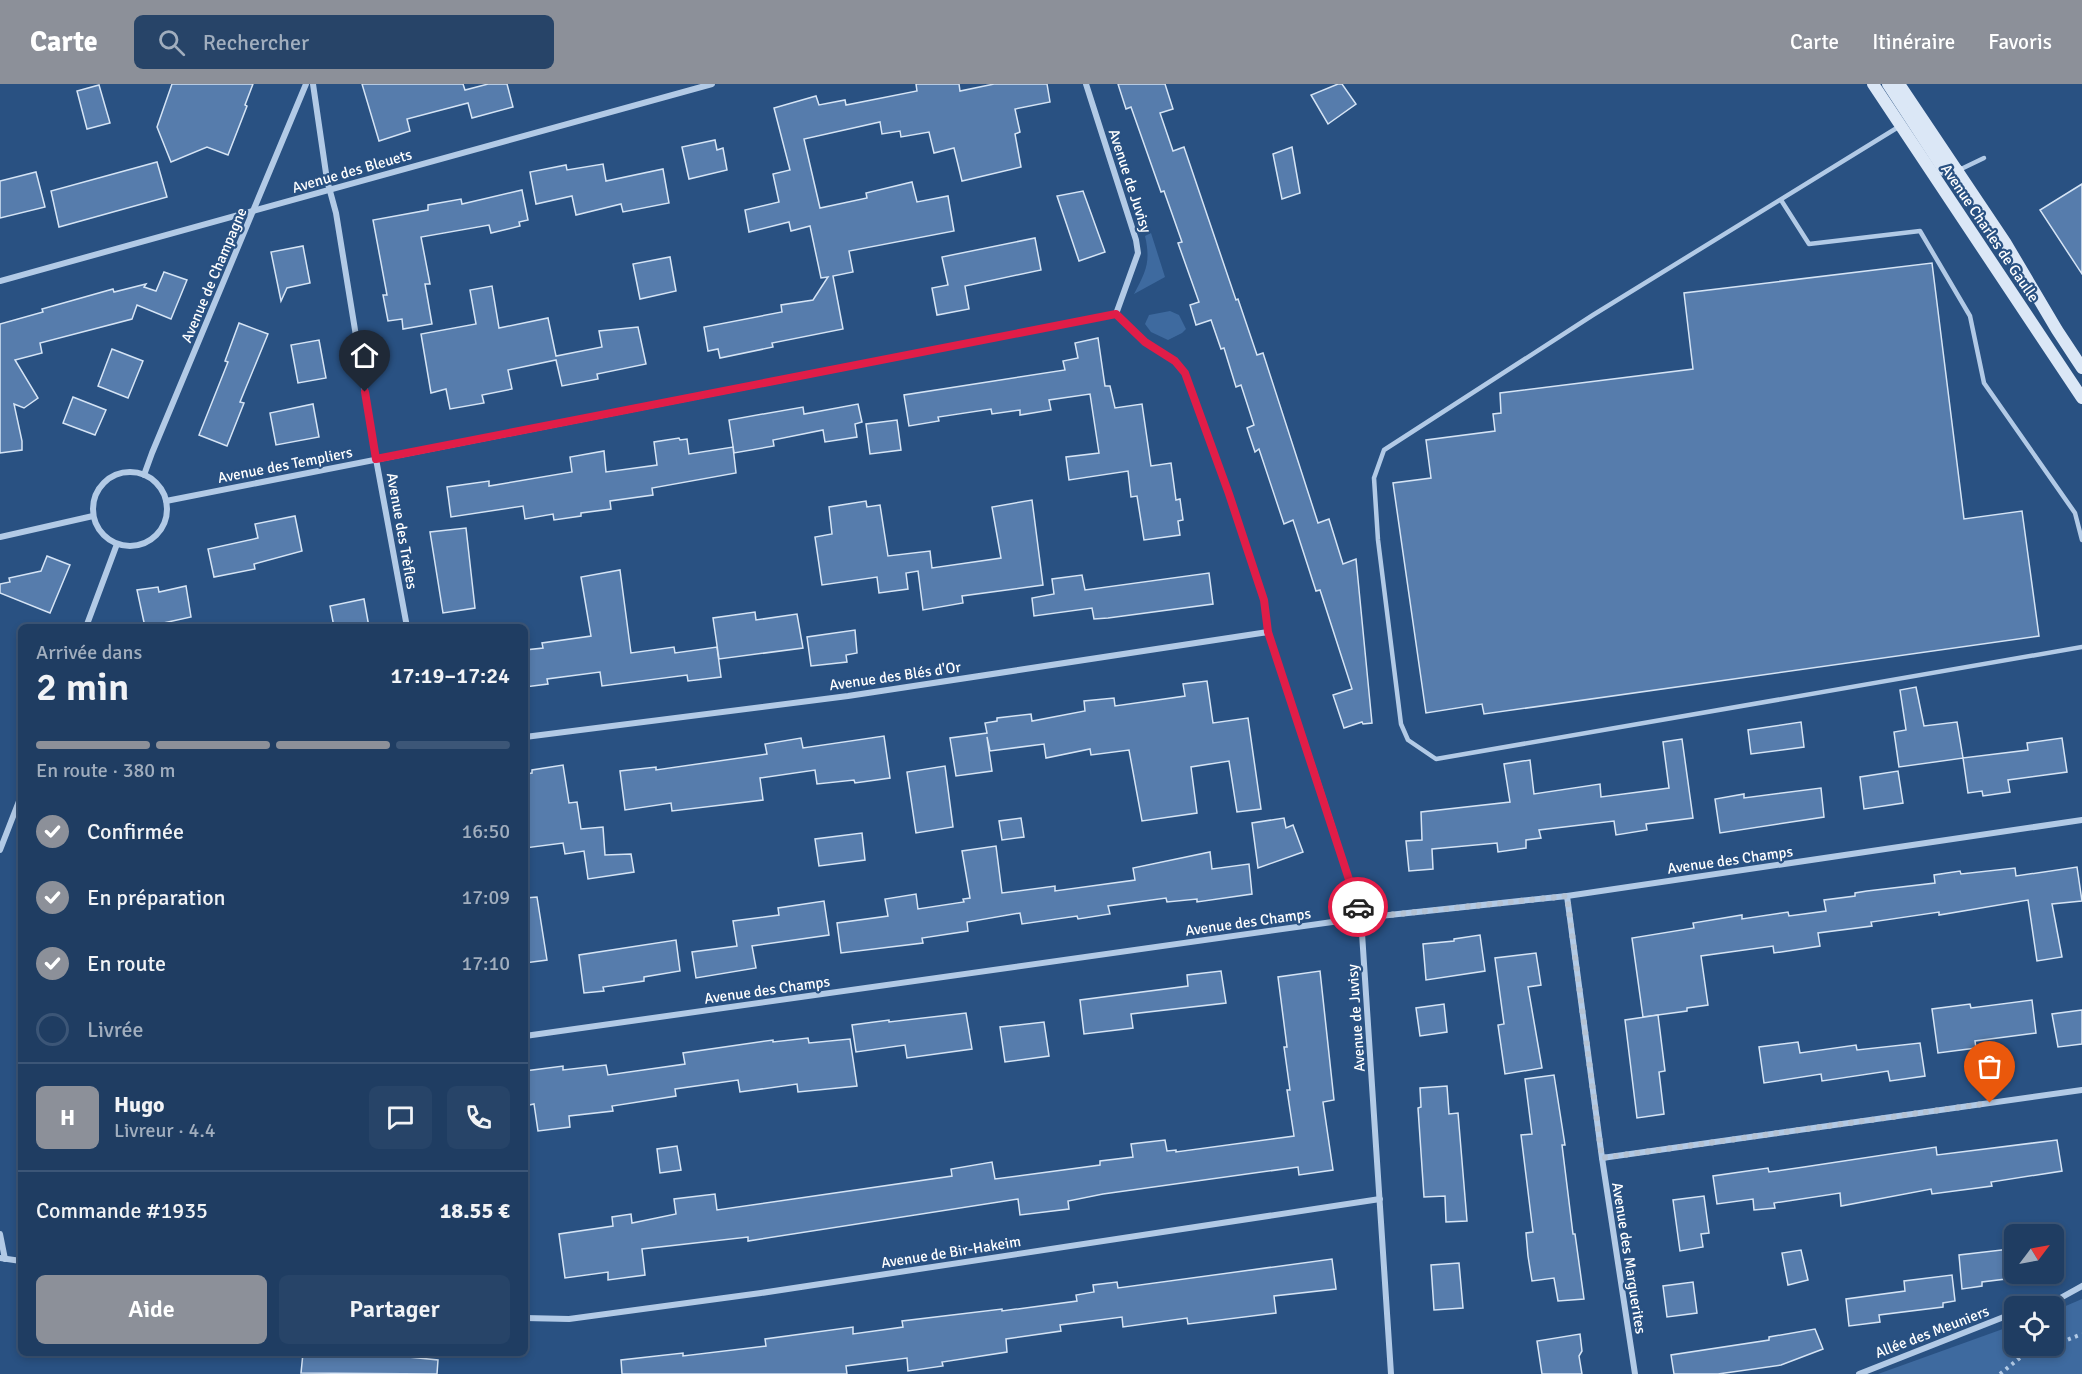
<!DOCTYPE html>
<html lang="fr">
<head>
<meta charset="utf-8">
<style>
	:root { --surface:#1f3d62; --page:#274468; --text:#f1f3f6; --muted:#a1aebe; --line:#3c5677; --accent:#8c9099 }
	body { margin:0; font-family:Signika,sans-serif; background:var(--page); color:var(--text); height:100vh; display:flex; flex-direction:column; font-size:22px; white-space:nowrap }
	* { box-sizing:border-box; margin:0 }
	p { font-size:20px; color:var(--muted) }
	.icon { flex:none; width:33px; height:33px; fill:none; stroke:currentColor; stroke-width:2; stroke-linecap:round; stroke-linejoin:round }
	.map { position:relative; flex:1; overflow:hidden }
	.drawer { position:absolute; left:18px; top:540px; width:510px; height:732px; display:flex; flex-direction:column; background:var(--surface); border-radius:9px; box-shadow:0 3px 9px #0003,0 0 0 2px var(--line) }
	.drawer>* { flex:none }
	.needle { width:39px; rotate:58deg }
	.fabs { position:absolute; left:2004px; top:1140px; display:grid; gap:12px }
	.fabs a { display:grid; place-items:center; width:60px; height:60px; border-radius:9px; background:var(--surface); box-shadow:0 3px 9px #0003,0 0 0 2px var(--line); font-size:30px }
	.pin { position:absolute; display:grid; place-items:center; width:51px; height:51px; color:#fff; margin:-62px -26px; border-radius:50% 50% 50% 0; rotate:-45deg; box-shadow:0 0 6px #0007 }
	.pin .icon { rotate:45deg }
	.courier { position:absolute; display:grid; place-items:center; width:60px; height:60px; margin:-30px; border:4px solid #e11d48; border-radius:50%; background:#fff; color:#222; box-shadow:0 2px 8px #0007 }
	.overview em { font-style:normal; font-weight:600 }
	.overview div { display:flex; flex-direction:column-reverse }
	.overview { display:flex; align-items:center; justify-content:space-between; height:102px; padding:0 18px }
	h1 { font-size:39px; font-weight:600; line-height:45px }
	.bar { display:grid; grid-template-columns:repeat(4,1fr); gap:9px 6px; align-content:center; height:72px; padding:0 18px }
	.bar i { height:8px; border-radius:4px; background:var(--line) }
	.bar .on { background:var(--accent) }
	.bar p { grid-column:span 4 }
	.line { display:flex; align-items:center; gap:15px; padding:0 18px; border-top:2px solid var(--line) }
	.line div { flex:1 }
	.round { display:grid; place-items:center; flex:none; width:63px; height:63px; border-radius:9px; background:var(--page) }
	ol { padding:0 18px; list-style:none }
	li { display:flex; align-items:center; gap:18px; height:66px }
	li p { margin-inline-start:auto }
	li .icon { padding:6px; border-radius:50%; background:var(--accent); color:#fff; stroke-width:4 }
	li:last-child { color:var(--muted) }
	li i { width:33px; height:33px; border:3px solid var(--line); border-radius:50% }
	.primary-button { display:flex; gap:12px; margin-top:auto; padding:12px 18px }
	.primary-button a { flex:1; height:69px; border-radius:9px; background:var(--accent); color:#fff; font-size:24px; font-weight:600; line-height:69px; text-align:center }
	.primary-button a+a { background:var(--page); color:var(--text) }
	header { display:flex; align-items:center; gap:36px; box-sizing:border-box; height:84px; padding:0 30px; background:var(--accent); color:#fff }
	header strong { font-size:28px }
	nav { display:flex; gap:33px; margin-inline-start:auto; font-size:21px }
	.search { width:420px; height:54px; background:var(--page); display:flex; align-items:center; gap:15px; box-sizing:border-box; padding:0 21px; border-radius:9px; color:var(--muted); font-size:22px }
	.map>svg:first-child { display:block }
	.green { fill:#3e6a9f }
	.building { fill:#567cac; stroke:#d5e4f5; stroke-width:1.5 }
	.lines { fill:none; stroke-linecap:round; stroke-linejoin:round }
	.path { stroke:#b2cae6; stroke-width:4; stroke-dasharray:3 4.5; stroke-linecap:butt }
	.service { stroke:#b2cae6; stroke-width:4.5 }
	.minor { stroke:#b2cae6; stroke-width:6 }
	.secondary { stroke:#dbe7f6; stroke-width:12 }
	.done { stroke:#b4c2d3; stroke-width:6; stroke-dasharray:0 10.8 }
	.route { stroke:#e11d48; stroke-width:8 }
	.labels { text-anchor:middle; stroke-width:4.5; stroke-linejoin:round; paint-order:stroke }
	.street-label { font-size:15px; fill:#fff; stroke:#295182 }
</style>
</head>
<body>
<header>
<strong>Carte</strong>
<div class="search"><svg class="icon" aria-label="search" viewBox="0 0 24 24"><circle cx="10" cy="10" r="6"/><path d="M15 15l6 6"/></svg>Rechercher</div>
<nav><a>Carte</a><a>Itinéraire</a><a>Favoris</a></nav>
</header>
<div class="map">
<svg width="2082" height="1290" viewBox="0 0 2082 1290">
	<rect width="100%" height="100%" fill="#295182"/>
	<g class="green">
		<path d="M1151 149 1165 193 1134 210C1146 187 1151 178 1145 152Z"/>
		<polygon points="1170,227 1179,231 1186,245 1182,249 1168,256 1151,248 1145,240 1149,231"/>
		<polygon points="2082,1215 2082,1290 1878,1290 2014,1241 2014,1262 2054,1262 2054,1227"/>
	</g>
	<g class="building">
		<polygon points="172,0 253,0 245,21 247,22 228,71 207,63 171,78 157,43"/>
		<polygon points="362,0 463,0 465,6 488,0 507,0 513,23 472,34 468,19 407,35 410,47 379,57"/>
		<polygon points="916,0 959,0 960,7 994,0 1047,0 1050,18 1015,25 1020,48 1015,50 1021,83 962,97 954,64 934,69 929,48 901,53 900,47 882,50 880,38 804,55 820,124 867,114 866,109 912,98 917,118 948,112 954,147 849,167 853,188 833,192 843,245 772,259 773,263 720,274 718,265 708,267 704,243 782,228 781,221 813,216 828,193 821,194 810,142 791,147 789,138 749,148 745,126 779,118 773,90 790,86 774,24 816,12 819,21 845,16 846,21 917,7"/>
		<polygon points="1118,0 1165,0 1173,25 1160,29 1173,67 1184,63 1236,216 1238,215 1257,271 1263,269 1318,439 1329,435 1343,480 1356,475 1372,639 1363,640 1362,638 1344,644 1333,611 1352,605 1320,506 1316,507 1293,436 1284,440 1259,365 1255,368 1247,344 1254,341 1241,301 1236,303 1224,264 1221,265 1211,236 1196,241 1190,221 1199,218 1178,159 1182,158 1164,107 1161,108 1131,23 1126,25"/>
		<polygon points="1338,0 1342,0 1356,20 1328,40 1311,11"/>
		<polygon points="99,1 110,39 87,45 77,7"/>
		<polygon points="715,56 717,66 723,64 727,86 689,95 682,63"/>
		<polygon points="1292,63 1300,109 1282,115 1273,70"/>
		<polygon points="157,78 167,113 59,143 51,107"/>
		<polygon points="603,80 606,97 663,85 669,119 623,128 621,120 576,131 572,112 536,120 530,88 566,81 567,86"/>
		<polygon points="36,88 45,123 0,134 0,97"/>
		<polygon points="2082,100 2082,190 2040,126"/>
		<polygon points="522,106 528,136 519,138 520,142 491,149 489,141 421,153 430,200 425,200 432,240 403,245 402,235 388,237 383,211 387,211 373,136 428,126 428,121 461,115 462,120"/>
		<polygon points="1083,107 1105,168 1079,177 1057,112"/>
		<polygon points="1035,154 1041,186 965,202 969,225 937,231 932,204 948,201 942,173"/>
		<polygon points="303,162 310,199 287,204 281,217 271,168"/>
		<polygon points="670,173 676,207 640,215 633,180"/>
		<polygon points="1932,179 1964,435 2022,427 2039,552 1484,630 1482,620 1426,629 1393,399 1431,394 1426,356 1495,347 1493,330 1501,329 1500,309 1693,285 1684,209"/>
		<polygon points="164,188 187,196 171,235 137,221 132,235 40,259 42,269 15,276 38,314 24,324 14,320 22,357 22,366 0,369 0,240 43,228 42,225 113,205 114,208 146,200 144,203 156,207"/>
		<polygon points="492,202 499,244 548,234 556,272 602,263 599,247 638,243 646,280 597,290 598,295 562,302 556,276 508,286 512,305 482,311 484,319 450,325 446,305 431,309 421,250 476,240 470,206"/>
		<polygon points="239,239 268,250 240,318 244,319 227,362 199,351 228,278 225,277"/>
		<polygon points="1098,254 1105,302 1110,302 1115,324 1142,320 1151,382 1171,379 1176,416 1180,415 1183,436 1178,437 1180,451 1144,456 1137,412 1131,413 1128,387 1069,396 1066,373 1099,369 1090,310 1049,316 1051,326 1020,331 1020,326 992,330 991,325 938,333 939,337 909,342 904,311 1065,286 1063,277 1078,274 1075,259"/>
		<polygon points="319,256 326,294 298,299 291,261"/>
		<polygon points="112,265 143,277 128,314 98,302"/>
		<polygon points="73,313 106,326 95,351 63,339"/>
		<polygon points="313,320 319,353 276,361 270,329"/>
		<polygon points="858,320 862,338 855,340 857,353 825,358 823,346 773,356 774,362 734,369 729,336 803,323 804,330"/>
		<polygon points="897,336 901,366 870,370 866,340"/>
		<polygon points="679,354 680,356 687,355 689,370 733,363 736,389 652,404 653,411 610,417 611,425 581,429 581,432 554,436 553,430 525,435 523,422 451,433 447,403 489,397 489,402 572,388 570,373 604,367 606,388 657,381 654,358"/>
		<polygon points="1032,416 1043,501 962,512 963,519 923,526 918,487 906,489 908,505 879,509 877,493 822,501 815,453 832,450 829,423 866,417 867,423 880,421 888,472 930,467 932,484 1001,474 992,423"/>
		<polygon points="295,432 302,467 254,480 255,485 214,493 208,465 258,454 255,440"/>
		<polygon points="466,444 475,524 443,529 430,448"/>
		<polygon points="47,472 70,481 50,529 0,509 0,500 10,498 9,494 41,487"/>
		<polygon points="620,486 631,569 674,563 675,569 717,563 721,593 688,597 687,591 602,602 600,588 547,595 548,600 525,603 525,566 543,564 542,559 591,552 581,493"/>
		<polygon points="1209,489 1213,520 1108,534 1094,535 1092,524 1034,532 1032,514 1054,510 1052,495 1082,491 1085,506"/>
		<polygon points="186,502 191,533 145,543 137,506 158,503 159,508"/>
		<polygon points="364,515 369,543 334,543 330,522"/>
		<polygon points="755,528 756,536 797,530 803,564 719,575 713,534"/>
		<polygon points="855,546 857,569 846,571 847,578 811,582 807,553"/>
		<polygon points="1207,597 1213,639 1248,634 1261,725 1237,728 1229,677 1191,683 1197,729 1142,737 1129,666 1091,671 1090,665 1046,674 1044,660 990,667 987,653 992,687 956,692 950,654 987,649 985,639 997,637 997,634 1031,630 1032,637 1085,627 1084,617 1114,614 1115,622 1185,612 1183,600"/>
		<polygon points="1916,603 1924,642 1957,638 1963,674 2028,666 2027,659 2062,654 2067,688 2008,696 2010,708 1983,712 1982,707 1968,709 1963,674 1899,683 1894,648 1906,646 1900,606"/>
		<polygon points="1801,638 1804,663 1751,670 1748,646"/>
		<polygon points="884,652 890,694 855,699 854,696 817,700 815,686 760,694 763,716 672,727 671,719 625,726 620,687 656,683 656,686 767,670 765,660 801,654 803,664"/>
		<polygon points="1682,655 1693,734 1646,740 1647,746 1616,751 1614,737 1539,746 1541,754 1526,756 1526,764 1498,768 1497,759 1432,765 1433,785 1409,787 1406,757 1422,756 1421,728 1510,718 1504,680 1530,676 1534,710 1600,700 1601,713 1669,704 1663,658"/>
		<polygon points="563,681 569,719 577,718 581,745 603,743 605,771 631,770 634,788 588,795 584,767 565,770 563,759 525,764 525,690 532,689 532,686"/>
		<polygon points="945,682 953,743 916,749 907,688"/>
		<polygon points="1898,687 1903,719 1864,725 1860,693"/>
		<polygon points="1821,704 1824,733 1720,749 1715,715 1744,710 1744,714"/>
		<polygon points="1021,734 1024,753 1002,756 999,737"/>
		<polygon points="1284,734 1286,744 1293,741 1303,768 1258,784 1252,739"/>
		<polygon points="862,749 865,776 819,782 815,755"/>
		<polygon points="996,762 1002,809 1055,802 1055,807 1135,796 1133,784 1210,768 1212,785 1249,780 1252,810 1197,818 1197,815 1167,818 1166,814 1108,822 1110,830 1078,835 1077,832 1022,840 1020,829 967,838 968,847 922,854 923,859 841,869 837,839 888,832 885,815 916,810 918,825 964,818 963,815 970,814 962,767"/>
		<polygon points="2077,783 2082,817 2052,820 2062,873 2037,877 2028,816 1939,831 1939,828 1871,838 1872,842 1818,849 1820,862 1774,869 1773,862 1701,872 1708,921 1687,924 1687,927 1643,933 1632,854 1694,844 1693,839 1742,831 1742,835 1788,828 1789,832 1826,827 1824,816 1855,812 1855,809 1867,807 1935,799 1934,791 1960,787 1961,790 2015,784 2016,792"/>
		<polygon points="537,813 547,876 525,879 525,814"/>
		<polygon points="824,817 829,851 752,862 756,884 696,894 692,868 737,862 733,837 779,831 778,824"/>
		<polygon points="1480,851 1485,887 1426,896 1423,860 1454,857 1454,855"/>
		<polygon points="676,856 680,887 644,893 644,897 603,903 604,907 584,909 579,871"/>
		<polygon points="1536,869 1541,901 1528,903 1542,984 1505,990 1498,941 1504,940 1495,874"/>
		<polygon points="1221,887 1226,919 1131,930 1133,944 1084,950 1080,916 1188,902 1187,891"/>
		<polygon points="1320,887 1334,1016 1323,1018 1333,1086 1299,1091 1298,1083 1103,1110 1068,1117 1069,1125 1020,1131 1018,1115 748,1157 748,1153 642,1165 645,1191 608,1196 608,1188 565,1194 559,1150 613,1142 612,1133 631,1130 632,1139 676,1130 674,1115 715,1110 717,1126 952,1092 951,1085 992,1078 995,1095 1100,1081 1100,1077 1133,1073 1131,1060 1165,1056 1167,1067 1176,1066 1176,1068 1294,1052 1287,1006 1290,1006 1284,963 1287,963 1278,893"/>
		<polygon points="2032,916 2036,949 1975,957 1976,964 1938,969 1932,925 1970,920 1971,924"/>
		<polygon points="1444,920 1447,948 1420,952 1416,924"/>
		<polygon points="2082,926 2082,960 2058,963 2052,930"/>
		<polygon points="966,929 972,965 907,974 905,961 856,968 852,941 889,936 889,938"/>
		<polygon points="1658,931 1665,987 1659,988 1664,1030 1637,1034 1625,936"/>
		<polygon points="1044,938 1049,972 1005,978 1000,943"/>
		<polygon points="808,954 809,959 850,955 857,1002 798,1008 797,1000 740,1008 738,996 675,1005 676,1012 612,1022 613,1027 569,1032 570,1043 538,1047 534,1020 529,1021 525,987 563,982 563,986 606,981 608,991 685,980 683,969 773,956 773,958"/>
		<polygon points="1798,958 1800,969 1856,961 1857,966 1920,959 1925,992 1890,997 1888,987 1822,997 1821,990 1764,999 1759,963"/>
		<polygon points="1554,991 1565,1061 1562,1061 1573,1150 1575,1150 1584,1215 1558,1217 1554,1194 1532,1197 1528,1172 1526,1149 1533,1148 1521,1051 1532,1050 1525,995"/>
		<polygon points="1447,1002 1449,1030 1458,1029 1467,1137 1446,1138 1445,1112 1424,1113 1418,1024 1421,1023 1420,1004"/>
		<polygon points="2057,1056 2062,1087 1991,1098 1992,1102 1932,1110 1931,1105 1841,1122 1840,1109 1774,1119 1775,1124 1754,1126 1753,1115 1717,1120 1713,1092 1768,1084 1769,1088 1804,1083 1936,1063 1937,1071"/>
		<polygon points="677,1062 681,1086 660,1089 657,1065"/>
		<polygon points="1704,1112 1709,1149 1701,1150 1703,1163 1680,1167 1673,1116"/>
		<polygon points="2010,1165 2014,1194 1982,1198 1982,1202 1962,1205 1959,1171"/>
		<polygon points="1801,1166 1808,1196 1788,1201 1782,1169"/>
		<polygon points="1332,1175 1336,1205 1274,1212 1276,1229 1188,1240 1187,1234 1123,1243 1122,1233 1060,1241 1061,1247 1006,1255 1007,1268 942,1278 943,1282 908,1287 907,1274 846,1282 847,1290 622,1290 621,1276 683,1269 683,1272 766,1262 765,1255 853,1243 853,1250 903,1243 902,1237 1002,1225 1002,1227 1077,1217 1076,1211 1094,1208 1093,1201 1117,1198 1118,1204"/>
		<polygon points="1459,1179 1463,1224 1434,1226 1431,1181"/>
		<polygon points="1952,1191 1955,1217 1943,1219 1943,1223 1879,1231 1880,1238 1849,1242 1846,1215 1905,1207 1904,1197"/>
		<polygon points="1693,1198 1697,1229 1667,1233 1663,1202"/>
		<polygon points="1815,1245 1823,1265 1781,1281 1718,1290 1674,1290 1671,1271 1769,1256 1769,1253"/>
		<polygon points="1580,1250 1582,1267 1579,1272 1582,1290 1542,1290 1537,1257"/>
		<polygon points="303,1269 389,1269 389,1271 438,1276 437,1290 301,1289"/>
	</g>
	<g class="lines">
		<g class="path">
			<polyline points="2054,1261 2082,1250"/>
			<polyline points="2000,1290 2021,1273 2051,1262"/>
		</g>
		<g class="service">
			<polyline points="1900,42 1593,231 1384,366 1374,394 1378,456 1401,640 1408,656 1436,675 2082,563"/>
			<polyline points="1959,86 1984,74"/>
			<polyline points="1781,116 1809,160 1920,147 1970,232 1984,299 2075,429 2082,456"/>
		</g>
		<g class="minor">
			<polyline points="313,0 327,96 336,129 376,375 407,543"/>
			<polyline points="1086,0 1136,156 1138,169 1116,230 1145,258 1175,277 1185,289 1229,410 1264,516 1268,548 1329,733 1361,834 1391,1290"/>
			<polyline points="0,197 712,0"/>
			<circle cx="130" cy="425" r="37"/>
			<polyline points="144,391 152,369 306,0"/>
			<polyline points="166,417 1116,230"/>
			<polyline points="0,453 93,432"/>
			<polyline points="86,543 117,460"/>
			<polyline points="525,653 848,612 1268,548"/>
			<polyline points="0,766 21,712"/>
			<polyline points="1567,812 1602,1074 1635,1290"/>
			<polyline points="525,952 1361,834 1567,812 2082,736"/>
			<polyline points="1602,1074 2082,1006"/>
			<polyline points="0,1150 5,1175"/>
			<polyline points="0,1174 21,1177"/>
			<polyline points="2046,1222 2082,1202"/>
			<polyline points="525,1234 569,1235 761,1209 1380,1115"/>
			<polyline points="1859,1290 2014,1229"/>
		</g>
		<g class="secondary">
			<polyline points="1873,0 2082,314"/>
			<polyline points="1888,0 1944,86 1958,87"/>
			<polyline points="1899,0 2005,158 2057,246 2082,284"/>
		</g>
	</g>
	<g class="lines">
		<polyline class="done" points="1358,823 1361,834 1567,812 1602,1074 1990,1019"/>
		<polyline class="route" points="365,308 376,375 1116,230 1145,258 1175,277 1185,289 1229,410 1264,516 1268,548 1358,823"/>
	</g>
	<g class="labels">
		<g class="street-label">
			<text transform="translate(352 87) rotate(-16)" y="5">Avenue des Bleuets</text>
			<text transform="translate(1130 97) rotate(72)" y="5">Avenue de Juvisy</text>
			<text transform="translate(1990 149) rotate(56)" y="5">Avenue Charles de Gaulle</text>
			<text transform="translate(214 191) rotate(-67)" y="5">Avenue de Champagne</text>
			<text transform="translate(285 381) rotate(-11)" y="5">Avenue des Templiers</text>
			<text transform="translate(402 447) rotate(80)" y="5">Avenue des Trèfles</text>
			<text transform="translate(895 592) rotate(-8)" y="5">Avenue des Blés d'Or</text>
			<text transform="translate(1730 776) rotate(-8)" y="5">Avenue des Champs</text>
			<text transform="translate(1248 838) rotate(-8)" y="5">Avenue des Champs</text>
			<text transform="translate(767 906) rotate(-8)" y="5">Avenue des Champs</text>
			<text transform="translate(1356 934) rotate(-94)" y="5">Avenue de Juvisy</text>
			<text transform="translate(951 1168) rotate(-9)" y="5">Avenue de Bir-Hakeim</text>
			<text transform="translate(1629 1174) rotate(81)" y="5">Avenue des Marguerites</text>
			<text transform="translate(1932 1248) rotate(-21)" y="5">Allée des Meuniers</text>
		</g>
	</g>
</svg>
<div class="fabs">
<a><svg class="needle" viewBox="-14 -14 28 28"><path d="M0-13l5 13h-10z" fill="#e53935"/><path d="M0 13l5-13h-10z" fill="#a1aebe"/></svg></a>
<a><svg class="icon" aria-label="locate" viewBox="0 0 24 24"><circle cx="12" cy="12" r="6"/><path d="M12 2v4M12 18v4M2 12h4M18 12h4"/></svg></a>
</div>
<div class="pin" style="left:1990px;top:1019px;background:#ea580c"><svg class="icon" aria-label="bag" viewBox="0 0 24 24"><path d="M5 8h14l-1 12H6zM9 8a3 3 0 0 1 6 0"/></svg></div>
<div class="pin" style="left:365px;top:308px;background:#1f2937"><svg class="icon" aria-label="home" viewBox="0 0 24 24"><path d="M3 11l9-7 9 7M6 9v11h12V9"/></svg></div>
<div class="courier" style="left:1358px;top:823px"><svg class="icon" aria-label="car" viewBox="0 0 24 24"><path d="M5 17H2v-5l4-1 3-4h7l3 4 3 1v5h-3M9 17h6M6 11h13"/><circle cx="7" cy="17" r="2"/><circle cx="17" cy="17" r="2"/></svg></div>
<section class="drawer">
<div class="overview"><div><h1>2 min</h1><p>Arrivée dans</p></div><em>17:19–17:24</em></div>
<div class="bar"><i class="on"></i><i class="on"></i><i class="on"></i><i></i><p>En route · 380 m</p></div>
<ol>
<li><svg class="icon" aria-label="check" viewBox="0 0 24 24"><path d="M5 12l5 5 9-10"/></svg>Confirmée<p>16:50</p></li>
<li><svg class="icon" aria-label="check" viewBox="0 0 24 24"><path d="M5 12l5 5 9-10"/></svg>En préparation<p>17:09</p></li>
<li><svg class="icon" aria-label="check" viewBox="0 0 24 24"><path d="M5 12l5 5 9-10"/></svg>En route<p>17:10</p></li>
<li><i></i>Livrée</li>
</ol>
<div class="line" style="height:108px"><b class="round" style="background:var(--accent);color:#fff">H</b><div><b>Hugo</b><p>Livreur · 4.4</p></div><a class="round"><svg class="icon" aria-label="chat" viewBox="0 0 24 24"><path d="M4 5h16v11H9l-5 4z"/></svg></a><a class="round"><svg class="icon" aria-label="phone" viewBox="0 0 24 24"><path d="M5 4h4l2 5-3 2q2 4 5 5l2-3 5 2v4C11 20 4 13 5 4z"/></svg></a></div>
<div class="line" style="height:78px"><div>Commande #1935</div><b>18.55 €</b></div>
<div class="primary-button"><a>Aide</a><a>Partager</a></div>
</section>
</div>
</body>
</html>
